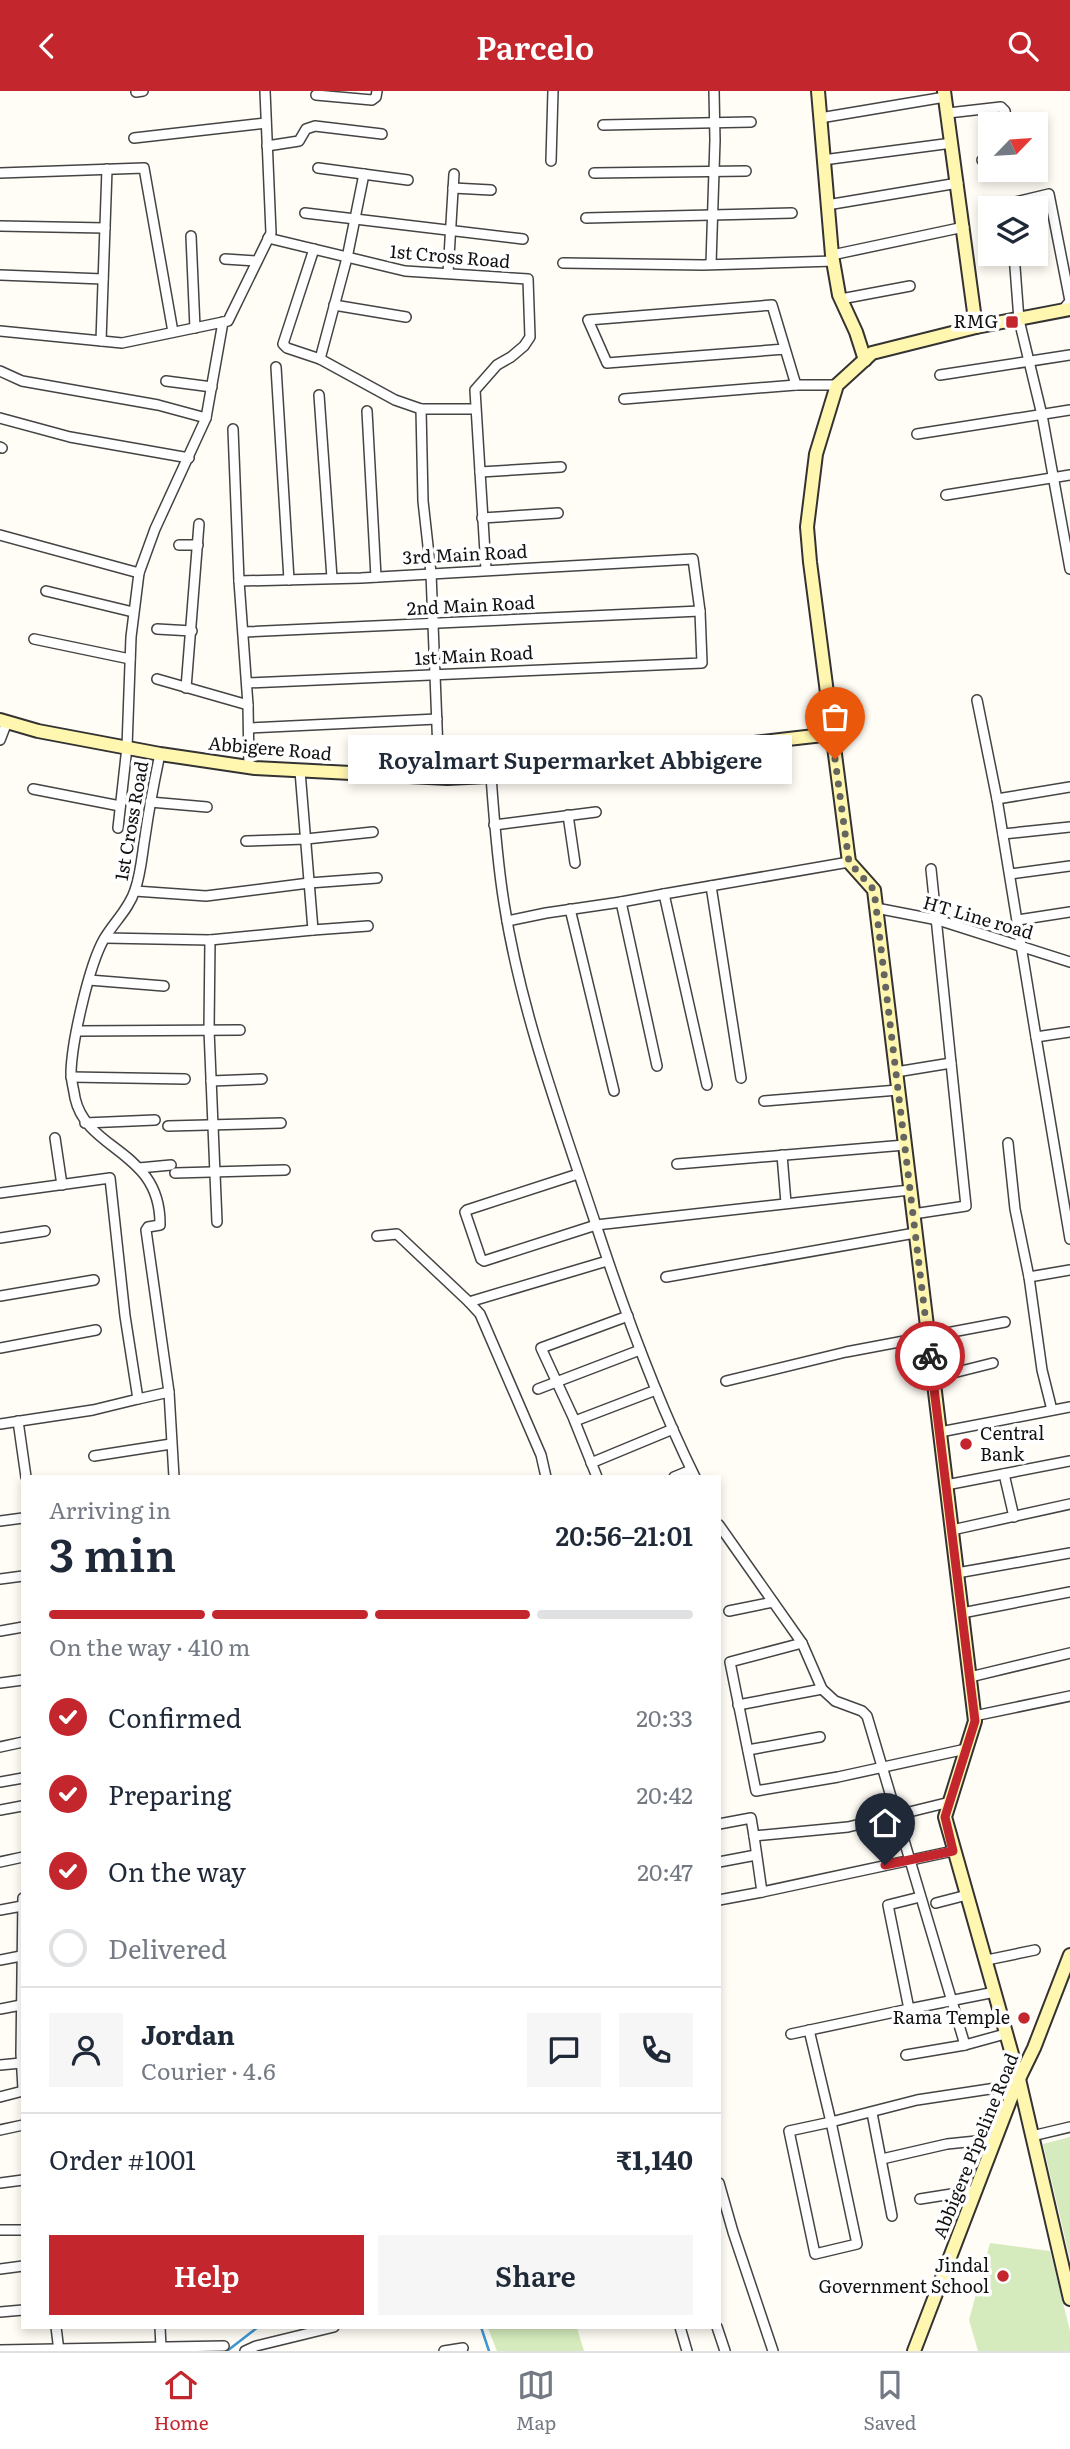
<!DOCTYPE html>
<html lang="en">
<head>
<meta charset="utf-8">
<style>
	:root { --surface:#fff; --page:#f6f6f7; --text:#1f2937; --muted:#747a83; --line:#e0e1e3; --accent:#c4262e }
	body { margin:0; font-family:Literata,serif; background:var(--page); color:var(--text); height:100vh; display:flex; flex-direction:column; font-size:26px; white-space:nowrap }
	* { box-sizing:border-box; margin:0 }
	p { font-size:23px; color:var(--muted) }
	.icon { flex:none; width:38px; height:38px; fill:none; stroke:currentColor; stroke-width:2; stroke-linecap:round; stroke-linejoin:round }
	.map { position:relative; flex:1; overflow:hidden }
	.drawer { position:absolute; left:21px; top:1384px; width:700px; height:854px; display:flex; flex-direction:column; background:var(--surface); border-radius:0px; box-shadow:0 4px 10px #0003 }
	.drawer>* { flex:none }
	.needle { width:46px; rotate:65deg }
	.tools { position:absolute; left:978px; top:21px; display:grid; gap:14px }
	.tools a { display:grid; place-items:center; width:70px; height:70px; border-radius:0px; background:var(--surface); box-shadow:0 4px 10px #0003; font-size:35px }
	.pin { position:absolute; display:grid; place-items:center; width:60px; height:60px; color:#fff; margin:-72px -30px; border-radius:50% 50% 50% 0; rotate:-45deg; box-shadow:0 0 7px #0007 }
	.pin .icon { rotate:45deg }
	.courier { position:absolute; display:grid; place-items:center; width:70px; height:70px; margin:-35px; border:5px solid #c4262e; border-radius:50%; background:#fff; color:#222; box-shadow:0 2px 9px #0007 }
	.bubble { position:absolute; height:49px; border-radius:0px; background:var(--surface); box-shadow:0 4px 10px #0003; font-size:23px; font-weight:600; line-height:49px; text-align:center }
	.overview em { font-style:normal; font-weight:600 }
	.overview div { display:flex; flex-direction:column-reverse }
	.overview { display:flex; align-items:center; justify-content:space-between; height:119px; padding:0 28px }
	h1 { font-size:46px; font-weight:600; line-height:52px }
	.bar { display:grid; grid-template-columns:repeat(4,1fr); gap:10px 7px; align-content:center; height:84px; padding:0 28px }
	.bar i { height:9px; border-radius:5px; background:var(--line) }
	.bar .current { background:var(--accent) }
	.bar p { grid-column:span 4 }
	.line { display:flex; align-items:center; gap:18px; padding:0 28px; border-top:2px solid var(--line) }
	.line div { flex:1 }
	.round { display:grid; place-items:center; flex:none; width:74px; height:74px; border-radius:0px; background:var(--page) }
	ol { padding:0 28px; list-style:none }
	li { display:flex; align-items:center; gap:21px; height:77px }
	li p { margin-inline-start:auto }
	li .icon { padding:7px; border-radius:50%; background:var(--accent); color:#fff; stroke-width:4 }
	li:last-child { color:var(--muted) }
	li i { width:38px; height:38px; border:4px solid var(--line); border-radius:50% }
	.action { display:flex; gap:14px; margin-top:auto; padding:14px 28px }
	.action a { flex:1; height:80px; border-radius:0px; background:var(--accent); color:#fff; font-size:28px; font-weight:600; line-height:80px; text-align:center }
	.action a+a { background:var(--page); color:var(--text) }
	header { display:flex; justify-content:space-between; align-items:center; height:91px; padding:0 28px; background:var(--accent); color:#fff; font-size:32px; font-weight:600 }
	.tabs { display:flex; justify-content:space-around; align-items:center; height:98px; border-top:2px solid var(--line); background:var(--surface); font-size:19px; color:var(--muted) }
	.tabs a { display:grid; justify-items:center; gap:4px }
	.tabs .current { color:var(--accent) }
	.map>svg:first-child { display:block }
	.green { fill:#d5ebbd }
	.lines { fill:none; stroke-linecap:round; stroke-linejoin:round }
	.stream { stroke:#3f96cf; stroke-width:2.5 }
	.street-casing { stroke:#444; stroke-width:12 }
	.secondary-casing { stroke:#333; stroke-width:16 }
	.street { stroke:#fff; stroke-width:9 }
	.secondary { stroke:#fff6b0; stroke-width:12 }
	.done { stroke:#646461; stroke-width:7; stroke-dasharray:0 12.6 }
	.route { stroke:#c4262e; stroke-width:9 }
	.poi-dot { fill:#c4262e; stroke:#fff; stroke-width:2.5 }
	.labels { text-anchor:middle; stroke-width:7; stroke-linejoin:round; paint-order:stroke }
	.street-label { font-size:18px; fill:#111; stroke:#fff }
	.poi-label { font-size:18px; fill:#111; stroke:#fff; text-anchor:end }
</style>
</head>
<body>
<header><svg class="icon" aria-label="back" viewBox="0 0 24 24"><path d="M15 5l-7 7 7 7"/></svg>Parcelo<svg class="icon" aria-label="search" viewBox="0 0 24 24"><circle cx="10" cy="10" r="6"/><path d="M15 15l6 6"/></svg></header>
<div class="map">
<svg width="1070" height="2260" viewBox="0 0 1070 2260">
	<rect width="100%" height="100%" fill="#fffdf5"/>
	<g class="green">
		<polygon points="1070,2046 1070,2168 1043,2053"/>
		<polygon points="990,2152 1050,2160 1070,2240 1070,2260 978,2260 969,2229"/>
		<polygon points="488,2237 577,2237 584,2260 497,2260"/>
	</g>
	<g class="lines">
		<g class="stream">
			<polyline points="481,2236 489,2260"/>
			<polyline points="227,2260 258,2236"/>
		</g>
		<g class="street-casing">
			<g id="street">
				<polyline points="136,1 143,0"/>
				<polyline points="316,4 372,9 376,6 377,0"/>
				<polyline points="948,22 1001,16 1005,20 1007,33"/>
				<polyline points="820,27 945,6"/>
				<polyline points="603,34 751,31"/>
				<polyline points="134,47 266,32"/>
				<polyline points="267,55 299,50 306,38 315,35 382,43"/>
				<polyline points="823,69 952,52"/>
				<polyline points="982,69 990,67"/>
				<polyline points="551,70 553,0"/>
				<polyline points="318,77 408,89"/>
				<polyline points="0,82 144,77 173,241"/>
				<polyline points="594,82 746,80"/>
				<polyline points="364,83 347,167 320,268 395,309 421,318 471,318"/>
				<polyline points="453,97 491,99"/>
				<polyline points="827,114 958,92"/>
				<polyline points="1011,117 1011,112 1049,103 1070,210 1062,220"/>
				<polyline points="305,122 523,148"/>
				<polyline points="586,127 792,122"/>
				<polyline points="0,135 105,137"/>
				<polyline points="191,145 195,237"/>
				<polyline points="268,147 405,180 528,188 530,246 524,255 511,266 497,274 475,299 486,478"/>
				<polyline points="314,158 283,253 287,257 320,268"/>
				<polyline points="1014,163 1019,229 1042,324 1070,478"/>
				<polyline points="832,164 964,136"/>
				<polyline points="225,168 257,170"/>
				<polyline points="563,172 703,174 834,170"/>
				<polyline points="711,173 715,49 714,0"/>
				<polyline points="448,182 454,83"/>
				<polyline points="0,184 103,188"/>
				<polyline points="841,208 910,195"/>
				<polyline points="334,214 406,226"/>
				<polyline points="0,240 122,252 228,230 271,142 265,0"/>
				<polyline points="101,250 107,78"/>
				<polyline points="785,258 607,272 588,229 772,214 796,294"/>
				<polyline points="276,276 289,489"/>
				<polyline points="0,280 22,290 158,314 206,327"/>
				<polyline points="940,284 1070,264"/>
				<polyline points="166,290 212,296"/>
				<polyline points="319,304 332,487"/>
				<polyline points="624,308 796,294 837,294"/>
				<polyline points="421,318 423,410 431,482 439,686"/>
				<polyline points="367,320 376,486"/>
				<polyline points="0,327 70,346 189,367"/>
				<polyline points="233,338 239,490 248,614 249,676"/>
				<polyline points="917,343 1070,319"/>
				<polyline points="0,356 2,357"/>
				<polyline points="480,381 561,376"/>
				<polyline points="946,404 1070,384"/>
				<polyline points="482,427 558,422"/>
				<polyline points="0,444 139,482"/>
				<polyline points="179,454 198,454"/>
				<polyline points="239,490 361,487 693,468 700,520 702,572 247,592"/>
				<polyline points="46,500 133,521"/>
				<polyline points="157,538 192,540"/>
				<polyline points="244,541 700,520"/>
				<polyline points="34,548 130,568"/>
				<polyline points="157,588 248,614"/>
				<polyline points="186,597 199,433"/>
				<polyline points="977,609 997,708 1036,946 1070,941"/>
				<polyline points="249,637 437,628"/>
				<polyline points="0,649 7,631"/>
				<path d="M160 663C154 691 149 718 145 746 142 764 141 782 135 799 129 818 114 831 104 848 89 874 72 950 71 981 71 990 74 999 75 1007 87 1061 161 1059 160 1134L148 1136 146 1139 169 1301 174 1386"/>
				<polyline points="300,680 313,839 368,835"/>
				<path d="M491 685C494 727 497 769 504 812 521 922 561 1028 596 1134 624 1219 655 1305 695 1386"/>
				<polyline points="33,698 120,715"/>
				<polyline points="997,708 1070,696"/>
				<polyline points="150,711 207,716"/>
				<polyline points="568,724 575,772"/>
				<polyline points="494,734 596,721"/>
				<polyline points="118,737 127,656 131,546 139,482 155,438 206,327 223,231"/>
				<polyline points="1003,743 1070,736"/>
				<polyline points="246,750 306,748 373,741"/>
				<polyline points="1010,783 1070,775"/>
				<polyline points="711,795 741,987"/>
				<polyline points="135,800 206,805 309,792 377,787"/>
				<polyline points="664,803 849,771"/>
				<polyline points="876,817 938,829 1070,871"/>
				<polyline points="570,818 614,1000"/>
				<polyline points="1018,829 1070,821"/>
				<polyline points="507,830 546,822 621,811"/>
				<polyline points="105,847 210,849"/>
				<polyline points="89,889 164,895"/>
				<polyline points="78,940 240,939"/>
				<polyline points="1036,946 1070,1148"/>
				<polyline points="657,975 621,811 664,803 707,994"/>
				<polyline points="896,981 951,972 931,778"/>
				<polyline points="71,986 185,988"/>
				<polyline points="211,990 262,988"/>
				<polyline points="764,1010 898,999"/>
				<polyline points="85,1032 155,1029"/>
				<polyline points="168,1035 281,1032"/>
				<polyline points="55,1047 62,1094"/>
				<polyline points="1008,1052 1015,1118 1029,1186 1042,1279 1052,1319"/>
				<polyline points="782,1064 786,1112"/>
				<polyline points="677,1073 905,1054"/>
				<polyline points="139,1077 171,1074"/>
				<polyline points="175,1082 285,1079"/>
				<polyline points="578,1083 467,1119 465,1121 481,1168 484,1170 596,1134 910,1099"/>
				<polyline points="0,1102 110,1087 125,1225 138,1308 93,1319 0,1333"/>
				<polyline points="913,1123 966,1115 951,972"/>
				<polyline points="217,1131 209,939 210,849 313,839"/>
				<polyline points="377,1145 397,1143 469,1211 607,1170"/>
				<polyline points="0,1147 45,1140"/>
				<polyline points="666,1186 915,1142"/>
				<polyline points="1029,1186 1070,1179"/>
				<polyline points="0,1205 94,1189"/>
				<polyline points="469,1211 480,1223 541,1364 546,1386"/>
				<polyline points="0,1257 96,1239"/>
				<polyline points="933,1287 993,1272"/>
				<polyline points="726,1290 846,1261 1005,1231"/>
				<polyline points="538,1298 640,1259"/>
				<polyline points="138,1308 169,1301"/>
				<polyline points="18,1330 26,1386"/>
				<polyline points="575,1330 656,1299"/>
				<polyline points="940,1341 1070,1316"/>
				<polyline points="94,1365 171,1353"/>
				<polyline points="591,1372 673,1338"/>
				<polyline points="1004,1383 1014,1426"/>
				<polyline points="597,1386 573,1326 541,1257 628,1225"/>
				<polyline points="674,1386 691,1379"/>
				<polyline points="946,1394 1070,1370"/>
				<polyline points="0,1430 23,1427"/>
				<polyline points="719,1434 802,1552 822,1598 835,1610 862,1620 867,1625 965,1954 1005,1943"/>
				<polyline points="952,1439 1070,1413"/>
				<polyline points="957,1482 1070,1462"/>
				<polyline points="0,1488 23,1485"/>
				<polyline points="729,1520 773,1511"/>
				<polyline points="962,1522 1070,1501"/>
				<polyline points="0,1540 23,1536"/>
				<polyline points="802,1552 730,1571 756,1700 838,1686 966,1658"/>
				<polyline points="970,1586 1070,1562"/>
				<polyline points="0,1592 23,1589"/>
				<polyline points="738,1614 822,1598"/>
				<polyline points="974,1625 1070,1605"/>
				<polyline points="0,1656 23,1651"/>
				<polyline points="748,1659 820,1646"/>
				<polyline points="0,1691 23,1687"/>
				<polyline points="0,1719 22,1715"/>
				<polyline points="719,1733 751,1727 754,1745 848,1736 950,1711"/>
				<polyline points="0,1771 23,1766"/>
				<polyline points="719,1771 756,1764"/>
				<polyline points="762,1801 953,1760"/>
				<polyline points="920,1806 888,1814 909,1918 995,1901"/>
				<polyline points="23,1807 21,1963 23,1998"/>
				<polyline points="719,1809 762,1801 754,1745"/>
				<polyline points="936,1812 967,1804"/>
				<polyline points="0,1819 22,1815"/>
				<polyline points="0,1869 21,1865"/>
				<polyline points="987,1869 1035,1859"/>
				<polyline points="0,1918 21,1914"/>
				<polyline points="809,1939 831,2031 789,2040 815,2163 857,2153 831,2031 917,2009 1016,1994"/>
				<polyline points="791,1943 909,1918"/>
				<polyline points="906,1964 965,1954"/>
				<polyline points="0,1974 21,1972"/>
				<polyline points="0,2006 23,2000"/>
				<polyline points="872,2022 892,2125"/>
				<polyline points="0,2039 23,2034"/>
				<polyline points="1032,2045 1070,2036"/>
				<polyline points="882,2068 947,2053 996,2048"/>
				<polyline points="0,2092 23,2089"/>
				<polyline points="719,2092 733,2141 773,2260"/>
				<polyline points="920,2108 977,2099"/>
				<polyline points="0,2139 23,2139"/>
				<polyline points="0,2178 23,2175"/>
				<polyline points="0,2221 23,2219"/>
				<polyline points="56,2236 59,2260"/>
				<polyline points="160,2236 161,2256"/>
				<polyline points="680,2236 687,2260"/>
				<polyline points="717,2236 725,2260"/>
				<polyline points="0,2259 224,2255"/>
				<polyline points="245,2260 256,2255 334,2236"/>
				<polyline points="444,2260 463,2257"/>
			</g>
		</g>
		<g class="secondary-casing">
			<g id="secondary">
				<polyline points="818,0 832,164 839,204 856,241 865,269"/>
				<polyline points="944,0 976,236"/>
				<polyline points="1070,218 976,236 872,262 837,294 816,363 807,436 810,471 849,771 874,799 975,1630 945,1726 1019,1988 1070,2208"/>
				<polyline points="0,629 38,640 160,663 255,677 447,687 512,684 584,676 684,660 832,643"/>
				<polyline points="914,2260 1016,1994 1034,1957 1070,1864"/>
			</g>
		</g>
		<use href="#street" class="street"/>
		<use href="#secondary" class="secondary"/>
	</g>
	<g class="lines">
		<polyline class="done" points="835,668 849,771 874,799 930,1265"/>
		<polyline class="route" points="885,1774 953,1760 945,1726 975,1630 930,1265"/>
	</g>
	<g class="poi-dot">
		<rect x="1005" y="224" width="14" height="14" rx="3.5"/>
		<circle cx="966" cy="1353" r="7"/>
		<circle cx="1024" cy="1927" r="7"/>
		<circle cx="1003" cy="2185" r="7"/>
	</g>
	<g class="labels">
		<g class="street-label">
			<text transform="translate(450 166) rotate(5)" y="6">1st Cross Road</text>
			<text transform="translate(465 464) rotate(-3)" y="6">3rd Main Road</text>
			<text transform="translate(471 515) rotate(-3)" y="6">2nd Main Road</text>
			<text transform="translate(474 565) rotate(-3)" y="6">1st Main Road</text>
			<text transform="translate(270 658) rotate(5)" y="6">Abbigere Road</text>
			<text transform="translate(132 730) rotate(-80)" y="6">1st Cross Road</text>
			<text transform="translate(978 827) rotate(16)" y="6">HT Line road</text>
			<text transform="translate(976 2055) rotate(-68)" y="6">Abbigere Pipeline Road</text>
		</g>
		<g class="poi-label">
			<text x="998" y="237">RMG</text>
			<text x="980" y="1349" text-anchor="start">Central<tspan x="980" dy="21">Bank</tspan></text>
			<text x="1010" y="1933">Rama Temple</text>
			<text x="989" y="2181">Jindal<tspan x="989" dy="21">Government School</tspan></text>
		</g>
	</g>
</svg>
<div class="tools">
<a><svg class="needle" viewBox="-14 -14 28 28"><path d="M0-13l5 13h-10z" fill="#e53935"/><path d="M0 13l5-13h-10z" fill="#747a83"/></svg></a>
<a><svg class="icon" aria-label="layers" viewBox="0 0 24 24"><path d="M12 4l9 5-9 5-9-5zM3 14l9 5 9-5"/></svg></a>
</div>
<div class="pin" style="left:835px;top:668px;background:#ea580c"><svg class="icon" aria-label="bag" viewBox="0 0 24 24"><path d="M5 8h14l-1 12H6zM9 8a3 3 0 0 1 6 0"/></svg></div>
<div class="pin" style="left:885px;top:1774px;background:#1f2937"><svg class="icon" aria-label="home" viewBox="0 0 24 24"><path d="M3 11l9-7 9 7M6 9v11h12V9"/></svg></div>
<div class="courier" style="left:930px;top:1265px"><svg class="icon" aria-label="bike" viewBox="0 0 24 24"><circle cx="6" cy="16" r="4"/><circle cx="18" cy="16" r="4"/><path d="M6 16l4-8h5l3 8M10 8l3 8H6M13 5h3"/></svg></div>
<div class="bubble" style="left:348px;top:644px;width:444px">Royalmart Supermarket Abbigere</div>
<section class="drawer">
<div class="overview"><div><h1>3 min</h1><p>Arriving in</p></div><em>20:56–21:01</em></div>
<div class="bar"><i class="current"></i><i class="current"></i><i class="current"></i><i></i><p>On the way · 410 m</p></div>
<ol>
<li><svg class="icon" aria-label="check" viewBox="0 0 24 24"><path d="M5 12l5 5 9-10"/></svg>Confirmed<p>20:33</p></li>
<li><svg class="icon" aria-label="check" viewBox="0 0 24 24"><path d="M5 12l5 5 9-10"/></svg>Preparing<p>20:42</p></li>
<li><svg class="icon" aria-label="check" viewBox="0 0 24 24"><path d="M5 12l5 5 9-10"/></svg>On the way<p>20:47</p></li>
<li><i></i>Delivered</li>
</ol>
<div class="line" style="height:126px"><a class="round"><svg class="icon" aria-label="person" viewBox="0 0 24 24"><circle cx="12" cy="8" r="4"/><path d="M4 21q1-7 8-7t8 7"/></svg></a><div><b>Jordan</b><p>Courier · 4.6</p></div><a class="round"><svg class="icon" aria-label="chat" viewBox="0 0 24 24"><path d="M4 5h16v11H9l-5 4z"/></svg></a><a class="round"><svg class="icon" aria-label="phone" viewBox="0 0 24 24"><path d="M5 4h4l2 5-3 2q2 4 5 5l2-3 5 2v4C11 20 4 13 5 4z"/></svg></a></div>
<div class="line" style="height:91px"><div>Order #1001</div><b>₹1,140</b></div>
<div class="action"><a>Help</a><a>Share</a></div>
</section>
</div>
<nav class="tabs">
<a class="current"><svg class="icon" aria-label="home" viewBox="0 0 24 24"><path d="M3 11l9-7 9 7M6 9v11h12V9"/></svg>Home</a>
<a><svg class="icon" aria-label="map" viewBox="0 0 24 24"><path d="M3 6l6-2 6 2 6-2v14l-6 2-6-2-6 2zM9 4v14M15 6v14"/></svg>Map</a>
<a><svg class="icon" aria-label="saved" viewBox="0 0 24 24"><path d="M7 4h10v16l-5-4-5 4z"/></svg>Saved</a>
</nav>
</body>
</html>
